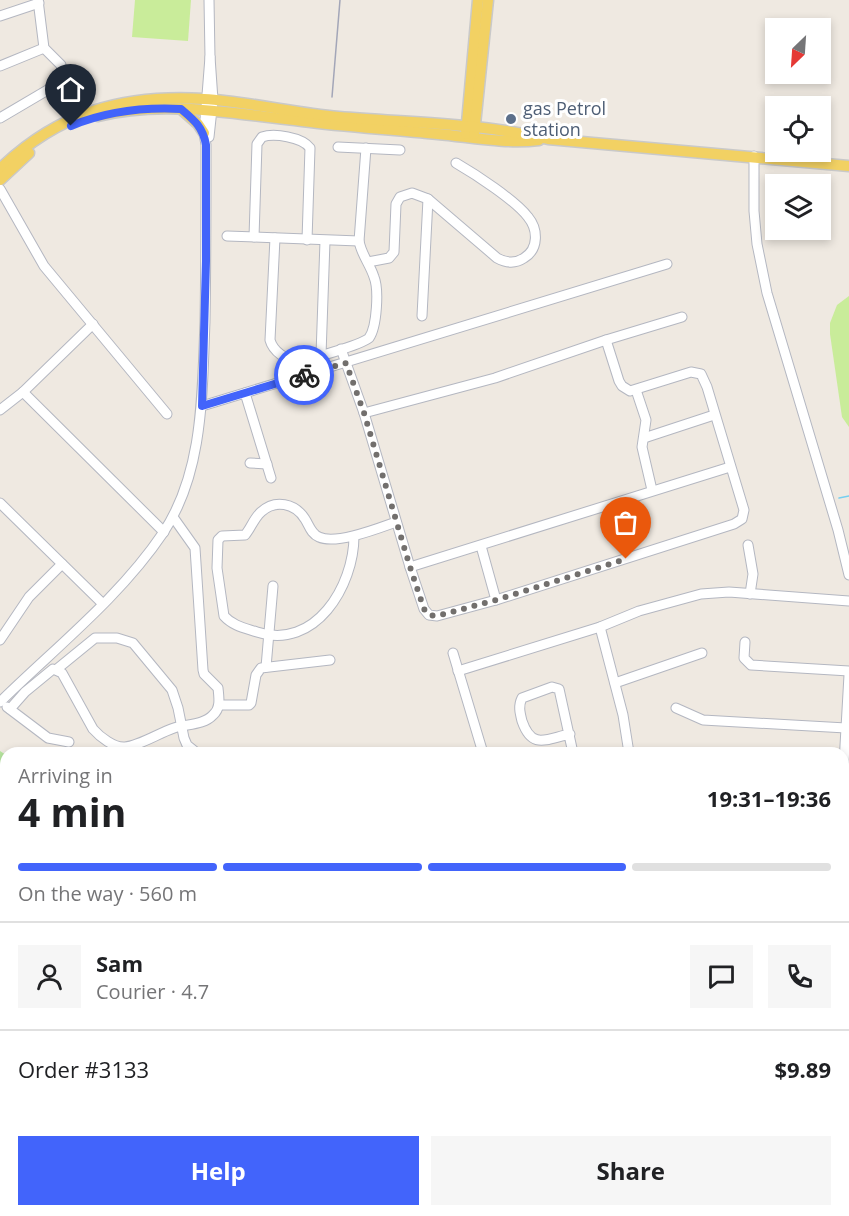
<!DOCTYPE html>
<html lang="en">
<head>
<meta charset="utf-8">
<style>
	:root { --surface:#fff; --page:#f6f6f6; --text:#202124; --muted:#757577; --line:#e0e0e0; --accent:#4264fb }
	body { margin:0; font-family:"Open Sans",sans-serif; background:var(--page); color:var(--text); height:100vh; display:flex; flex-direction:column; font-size:22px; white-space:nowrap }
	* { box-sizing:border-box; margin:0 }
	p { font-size:20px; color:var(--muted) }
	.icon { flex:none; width:33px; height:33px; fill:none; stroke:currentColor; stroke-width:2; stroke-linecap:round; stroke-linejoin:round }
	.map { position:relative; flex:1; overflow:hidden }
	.details { position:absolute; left:0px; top:747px; width:849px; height:470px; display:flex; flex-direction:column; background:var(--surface); border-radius:18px 18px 0 0; box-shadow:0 3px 9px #0003 }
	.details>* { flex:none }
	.needle { width:39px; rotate:205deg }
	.tools { position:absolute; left:765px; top:18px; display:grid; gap:12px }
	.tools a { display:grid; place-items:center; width:66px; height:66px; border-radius:0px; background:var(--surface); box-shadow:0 3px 9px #0003; font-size:30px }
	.pin { position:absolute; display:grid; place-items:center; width:51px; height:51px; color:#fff; margin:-62px -26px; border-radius:50% 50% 50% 0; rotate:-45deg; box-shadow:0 0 6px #0007 }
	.pin .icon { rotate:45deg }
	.courier { position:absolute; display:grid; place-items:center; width:60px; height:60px; margin:-30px; border:4px solid #4264fb; border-radius:50%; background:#fff; color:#222; box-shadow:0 2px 8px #0007 }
	.head em { font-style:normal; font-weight:700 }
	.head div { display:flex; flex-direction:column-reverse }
	.head { display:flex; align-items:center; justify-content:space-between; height:102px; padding:0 18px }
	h1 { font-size:39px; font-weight:700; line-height:45px }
	.bar { display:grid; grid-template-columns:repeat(4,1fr); gap:9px 6px; align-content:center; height:72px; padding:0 18px }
	.bar i { height:8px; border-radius:4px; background:var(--line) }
	.bar .selected { background:var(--accent) }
	.bar p { grid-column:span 4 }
	.line { display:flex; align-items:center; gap:15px; padding:0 18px; border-top:2px solid var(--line) }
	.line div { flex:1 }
	.round { display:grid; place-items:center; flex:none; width:63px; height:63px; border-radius:0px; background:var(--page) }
	.action { display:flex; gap:12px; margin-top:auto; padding:12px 18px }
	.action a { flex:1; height:69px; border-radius:0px; background:var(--accent); color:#fff; font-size:24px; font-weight:700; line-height:69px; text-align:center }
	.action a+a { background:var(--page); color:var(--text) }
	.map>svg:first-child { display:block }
	.green { fill:#b6e59e }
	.pitch { fill:#c9ec9a }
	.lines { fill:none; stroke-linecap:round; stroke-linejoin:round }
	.stream { stroke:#75cff0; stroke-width:1.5 }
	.river { stroke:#75cff0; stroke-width:10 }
	.minor-casing { stroke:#b4b7c1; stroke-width:11 }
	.major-casing { stroke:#c9c9c9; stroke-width:13 }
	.minor { stroke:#fff; stroke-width:9 }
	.major { stroke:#f2d163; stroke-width:10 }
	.rail { stroke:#a3a6b8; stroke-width:1.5 }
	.done { stroke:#726f6d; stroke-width:6; stroke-dasharray:0 10.8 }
	.route { stroke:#4264fb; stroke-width:8 }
	.service-dot { fill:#5c6f8a; stroke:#fff; stroke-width:2 }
	.labels { text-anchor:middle; stroke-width:6; stroke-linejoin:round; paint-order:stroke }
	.service-label { font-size:18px; fill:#4e5e75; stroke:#fff; text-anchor:start }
</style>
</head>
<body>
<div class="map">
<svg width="849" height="1216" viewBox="0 0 849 1216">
	<rect width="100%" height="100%" fill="#efe9e1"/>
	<polygon class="green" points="0,751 6,755 6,951 0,952"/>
	<g class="pitch">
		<polygon points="135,0 191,0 188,41 132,37"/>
		<polygon points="849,296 849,427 842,417 830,334 830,323 837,305"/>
	</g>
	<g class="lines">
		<polyline class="stream" points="839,498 849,496"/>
		<g class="river">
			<polyline points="843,883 849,882"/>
			<polyline points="0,985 6,980"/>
		</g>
		<g class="minor-casing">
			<g id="minor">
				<polyline points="0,16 39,3"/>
				<polyline points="0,66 44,48"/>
				<polyline points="0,118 56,85 63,75 61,65 44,48 38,0"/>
				<polyline points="209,137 213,100 210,57 209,0"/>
				<polyline points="338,147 400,150"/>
				<polyline points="754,156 754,211 757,244 767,293 838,530 849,575"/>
				<polyline points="0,189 44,266 167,414"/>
				<polyline points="227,236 359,241"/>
				<path d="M254 237 257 144 262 137C274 133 302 137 310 148L307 240"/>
				<path d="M275 238 270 340C273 351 286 361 298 360 310 360 360 345 369 338 377 327 379 289 374 277 370 264 361 254 359 241L366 148"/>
				<path d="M368 262 389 258 394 252 396 204 400 197 412 193 428 199 497 258C506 263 515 264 524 258 539 249 538 229 528 217 515 200 475 174 456 163"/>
				<polyline points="422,316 428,199"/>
				<polyline points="341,349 364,413 410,567 424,609 429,615 437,616 496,600 734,524 742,519 744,510 707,387 701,374 691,372 630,391 622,386 619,381 606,340"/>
				<polyline points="321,355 325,241"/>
				<polyline points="636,390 646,420 642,447 652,490"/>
				<polyline points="23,392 164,532"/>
				<polyline points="245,393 271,478"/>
				<polyline points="202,406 667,264"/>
				<polyline points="0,410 23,392 93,324"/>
				<polyline points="364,413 495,378 606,340 682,317"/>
				<polyline points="644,438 714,415"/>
				<polyline points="250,463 267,464"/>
				<polyline points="0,503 102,603"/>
				<path d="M354 536C354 586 315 651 257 632 245 628 233 626 224 616L217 568 218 540 222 536 245 535C251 528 254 518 261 512 275 499 295 503 305 519 309 525 311 534 319 537 336 545 379 528 396 522"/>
				<polyline points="748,545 753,574 750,594"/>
				<polyline points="481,546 496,600"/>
				<polyline points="410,567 730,467"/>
				<polyline points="600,627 623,715 629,753"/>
				<polyline points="0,640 29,597 62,564"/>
				<polyline points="745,642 744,658 751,665 849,671"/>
				<polyline points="453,653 483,753"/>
				<polyline points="266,667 273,586"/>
				<polyline points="57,669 95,638 117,638 133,643 172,690 178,708 184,738 187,745 197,753"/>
				<polyline points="458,671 600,627 639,611 701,594 729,592 849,601"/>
				<polyline points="615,683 702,653"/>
				<path d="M0 702C55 648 120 597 163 533 204 472 202 392 205 322 206 263 206 204 206 145L204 133 210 57"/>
				<polyline points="219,705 249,705 251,703 256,675 261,668 330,660"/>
				<polyline points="7,707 48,738 69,742"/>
				<polyline points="676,708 703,720 846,728"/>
				<path d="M10 709 25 692 53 669 62 673 93 729C100 737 114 748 125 747 139 746 159 733 174 728 186 724 204 725 213 715 221 708 219 698 218 688L204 674 203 670 195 548 173 517"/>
				<path d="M570 734C546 739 532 750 522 721 520 713 518 706 522 698L552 687 559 689 573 753"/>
				<polyline points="843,781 849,675"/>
				<polyline points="843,1006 849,1004"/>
				<polyline points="843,1058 849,1057"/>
				<polyline points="0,1118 6,1123"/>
				<polyline points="0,1134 6,1138"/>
				<polyline points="158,1210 169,1216"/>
				<polyline points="288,1210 289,1216"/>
				<polyline points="324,1210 334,1216"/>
				<polyline points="380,1210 393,1216"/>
				<polyline points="467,1210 474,1214"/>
				<polyline points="737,1210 758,1216"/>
				<polyline points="22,1216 22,1210"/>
				<polyline points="235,1216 238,1210"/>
				<polyline points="537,1216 538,1210"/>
				<polyline points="571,1216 571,1210"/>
				<polyline points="716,1216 719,1210"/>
				<polyline points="814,1216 814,1210"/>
			</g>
		</g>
		<g class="major-casing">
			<g id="major">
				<polyline points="181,109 198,124 204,133"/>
				<path d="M98 116C164 99 235 114 302 121 347 127 393 129 438 134 471 137 506 144 539 140"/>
				<polyline points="466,134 478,0"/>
				<polyline points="474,134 488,0"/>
				<path d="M0 169C59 112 124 94 204 99 249 102 294 113 339 117 409 123 480 123 548 139L849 166"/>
				<polyline points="0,180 29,153"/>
			</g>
		</g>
		<use href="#minor" class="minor"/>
		<use href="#major" class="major"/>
		<polyline class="rail" points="332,97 340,0"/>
	</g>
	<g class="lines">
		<polyline class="done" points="304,375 346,363 364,413 410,567 424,609 429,615 437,616 496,600 626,559"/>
		<path class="route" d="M71 126C107 111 142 107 181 109 194 120 203 127 206 145V261L202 406 304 375"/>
	</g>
	<circle class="service-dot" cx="511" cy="119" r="6"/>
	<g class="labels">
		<g class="service-label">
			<text x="523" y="115">gas Petrol<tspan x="523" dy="21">station</tspan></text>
		</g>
	</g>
</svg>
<div class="tools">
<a><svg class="needle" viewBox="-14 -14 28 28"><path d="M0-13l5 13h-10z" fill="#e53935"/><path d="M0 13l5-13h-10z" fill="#757577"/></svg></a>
<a><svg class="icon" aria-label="locate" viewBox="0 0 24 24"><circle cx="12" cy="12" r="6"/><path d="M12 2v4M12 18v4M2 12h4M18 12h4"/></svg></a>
<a><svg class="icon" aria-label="layers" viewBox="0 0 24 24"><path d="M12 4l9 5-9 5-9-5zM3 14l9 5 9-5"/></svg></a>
</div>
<div class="pin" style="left:626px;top:559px;background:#ea580c"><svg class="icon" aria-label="bag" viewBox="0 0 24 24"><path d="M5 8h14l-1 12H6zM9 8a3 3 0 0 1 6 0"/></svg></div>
<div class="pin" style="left:71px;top:126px;background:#1f2937"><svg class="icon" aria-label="home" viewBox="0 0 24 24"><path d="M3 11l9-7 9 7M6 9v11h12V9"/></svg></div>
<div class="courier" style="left:304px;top:375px"><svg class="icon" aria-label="bike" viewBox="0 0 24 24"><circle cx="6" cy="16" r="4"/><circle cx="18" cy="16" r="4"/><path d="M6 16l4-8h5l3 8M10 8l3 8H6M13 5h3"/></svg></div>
<section class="details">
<div class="head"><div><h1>4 min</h1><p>Arriving in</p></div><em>19:31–19:36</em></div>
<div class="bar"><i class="selected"></i><i class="selected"></i><i class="selected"></i><i></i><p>On the way · 560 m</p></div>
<div class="line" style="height:108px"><a class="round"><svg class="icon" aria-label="person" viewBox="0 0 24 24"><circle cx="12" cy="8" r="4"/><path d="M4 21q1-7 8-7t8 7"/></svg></a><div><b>Sam</b><p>Courier · 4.7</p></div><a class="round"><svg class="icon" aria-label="chat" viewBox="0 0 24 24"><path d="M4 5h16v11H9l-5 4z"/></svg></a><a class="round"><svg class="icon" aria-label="phone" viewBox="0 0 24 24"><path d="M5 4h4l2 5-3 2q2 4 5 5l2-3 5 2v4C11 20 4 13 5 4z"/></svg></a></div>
<div class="line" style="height:78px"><div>Order #3133</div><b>$9.89</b></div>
<div class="action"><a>Help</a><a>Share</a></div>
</section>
</div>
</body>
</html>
